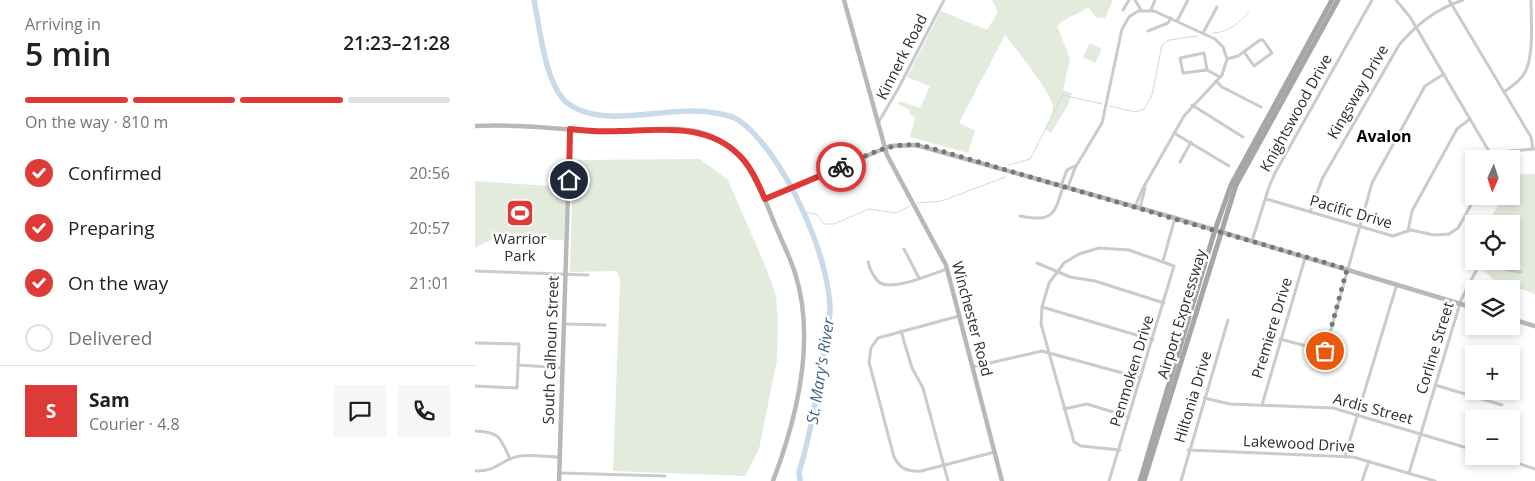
<!DOCTYPE html>
<html lang="en">
<head>
<meta charset="utf-8">
<style>
	:root { --surface:#fff; --page:#f6f6f6; --text:#202124; --muted:#757577; --line:#e0e0e0; --accent:#dd3a38 }
	body { margin:0; font-family:"Open Sans",sans-serif; background:var(--page); color:var(--text); height:100vh; display:flex; flex-direction:column; font-size:19px; white-space:nowrap }
	* { box-sizing:border-box; margin:0 }
	p { font-size:16px; color:var(--muted) }
	.icon { flex:none; width:28px; height:28px; fill:none; stroke:currentColor; stroke-width:2; stroke-linecap:round; stroke-linejoin:round }
	.map { position:relative; flex:1; overflow:hidden }
	.side { display:flex; flex-direction:column; background:var(--surface); width:475px }
	.side>* { flex:none }
	.needle { width:32px; rotate:183deg }
	.tools { position:absolute; left:990px; top:150px; display:grid; gap:10px }
	.tools a { display:grid; place-items:center; width:55px; height:55px; border-radius:0px; background:var(--surface); box-shadow:0 2px 8px #0003; font-size:25px }
	.pin { position:absolute; display:grid; place-items:center; width:42px; height:42px; color:#fff; margin:-21px; border:2px solid #fff; border-radius:50%; box-shadow:0 1px 5px #0007 }
	.courier { position:absolute; display:grid; place-items:center; width:50px; height:50px; margin:-25px; border:4px solid #dd3a38; border-radius:50%; background:#fff; color:#222; box-shadow:0 1px 6px #0007 }
	.head em { font-style:normal; font-weight:600 }
	.head div { display:flex; flex-direction:column-reverse }
	.head { display:flex; align-items:center; justify-content:space-between; height:85px; padding:0 25px }
	h1 { font-size:32px; font-weight:600; line-height:38px }
	.bar { display:grid; grid-template-columns:repeat(4,1fr); gap:8px 5px; align-content:center; height:60px; padding:0 25px }
	.bar i { height:6px; border-radius:4px; background:var(--line) }
	.bar .active { background:var(--accent) }
	.bar p { grid-column:span 4 }
	.line { display:flex; align-items:center; gap:12px; padding:0 25px; border-top:1px solid var(--line) }
	.line div { flex:1 }
	.round { display:grid; place-items:center; flex:none; width:52px; height:52px; border-radius:0px; background:var(--page) }
	ol { padding:0 25px; list-style:none }
	li { display:flex; align-items:center; gap:15px; height:55px }
	li p { margin-inline-start:auto }
	li .icon { padding:5px; border-radius:50%; background:var(--accent); color:#fff; stroke-width:4 }
	li:last-child { color:var(--muted) }
	li i { width:28px; height:28px; border:2px solid var(--line); border-radius:50% }
	main { display:flex; flex:1; min-height:0 }
	.map>svg:first-child { display:block }
	.green { fill:#e3ebdd }
	.lines { fill:none; stroke-linecap:round; stroke-linejoin:round }
	.stream { stroke:#c9dbea; stroke-width:1 }
	.river { stroke:#c9dbea; stroke-width:5.5 }
	.street { stroke:#cbcbcb; stroke-width:3 }
	.secondary { stroke:#b8b8b8; stroke-width:4.5 }
	.primary { stroke:#a6a6a6; stroke-width:5 }
	.done { stroke:#777; stroke-width:5; stroke-dasharray:0 9 }
	.route { stroke:#dd3a38; stroke-width:6 }
	.labels { text-anchor:middle; stroke-width:5; stroke-linejoin:round; paint-order:stroke }
	.street-label { font-size:15px; fill:#2e2e2e; stroke:#fff }
	.poi-label { font-size:15px; fill:#2e2e2e; stroke:#fff }
	.neighbourhood-label { font-size:16px; font-weight:bold; fill:#000; stroke:#fff }
	.water-label { font-size:16px; font-style:italic; fill:#40688d; stroke:#fff }
</style>
</head>
<body>
<main>
<section class="side">
<div class="head"><div><h1>5 min</h1><p>Arriving in</p></div><em>21:23–21:28</em></div>
<div class="bar"><i class="active"></i><i class="active"></i><i class="active"></i><i></i><p>On the way · 810 m</p></div>
<ol>
<li><svg class="icon" aria-label="check" viewBox="0 0 24 24"><path d="M5 12l5 5 9-10"/></svg>Confirmed<p>20:56</p></li>
<li><svg class="icon" aria-label="check" viewBox="0 0 24 24"><path d="M5 12l5 5 9-10"/></svg>Preparing<p>20:57</p></li>
<li><svg class="icon" aria-label="check" viewBox="0 0 24 24"><path d="M5 12l5 5 9-10"/></svg>On the way<p>21:01</p></li>
<li><i></i>Delivered</li>
</ol>
<div class="line" style="height:90px"><b class="round" style="background:var(--accent);color:#fff">S</b><div><b>Sam</b><p>Courier · 4.8</p></div><a class="round"><svg class="icon" aria-label="chat" viewBox="0 0 24 24"><path d="M4 5h16v11H9l-5 4z"/></svg></a><a class="round"><svg class="icon" aria-label="phone" viewBox="0 0 24 24"><path d="M5 4h4l2 5-3 2q2 4 5 5l2-3 5 2v4C11 20 4 13 5 4z"/></svg></a></div>
</section>
<div class="map">
<svg width="1060" height="481" viewBox="0 0 1060 481">
	<rect width="100%" height="100%" fill="#fff"/>
	<g class="green">
		<path d="M517 0H638L630 18H622L613 7C600 17 595 14 582 26L595 58 588 90 597 93 593 105 576 133 570 129C573 122 578 115 578 107 577 93 540 48 530 35L484 123 500 131 493 153 435 137 440 118 435 114V110L423 104 424 101 445 108 455 86 432 77 466 11 512 30 523 12Z"/>
		<polygon points="615,43 627,49 620,63 608,57"/>
		<polygon points="225,159 253,180 292,270 301,296 303,319 302,360 284,449 270,476 138,471 145,280 142,271 95,272 98,160"/>
		<polygon points="1041,174 1060,174 1060,294 1018,279 1007,268 1012,261 1036,261 1036,224 1012,224 1028,196 1036,196 1036,181"/>
		<polygon points="0,181 91,187 89,240 20,238 0,248"/>
	</g>
	<g class="lines">
		<g class="stream">
			<path d="M738 33C755 32 763 23 774 12"/>
			<polyline points="635,106 660,112 669,109 677,95 687,45 694,40 722,36"/>
			<polyline points="534,165 555,159 588,95 627,104"/>
			<polyline points="442,203 467,201 530,177"/>
			<polyline points="329,212 341,214 349,224 359,224 394,209 421,213 435,206"/>
		</g>
		<path class="river" d="M59 0C65 28 70 89 95 105 132 130 196 104 240 113 247 114 256 116 262 119 308 150 356 258 355 312 354 327 350 342 348 357 341 396 336 434 324 472L325 481"/>
		<g class="street">
			<polyline points="660,0 666,10"/>
			<polyline points="921,0 935,17 1012,148 1021,159"/>
			<polyline points="974,0 1056,137 1058,149"/>
			<polyline points="648,10 654,0"/>
			<polyline points="676,10 680,0"/>
			<polyline points="702,21 713,0"/>
			<polyline points="673,31 693,23 696,18"/>
			<polyline points="728,33 742,7"/>
			<polyline points="752,59 763,56 785,40 788,40 797,53 779,66 769,52"/>
			<polyline points="732,70 729,53 705,58 708,73 732,70 745,77"/>
			<polyline points="741,81 747,87 786,107"/>
			<path d="M1029 92C1037 86 1047 80 1051 70 1059 53 1056 20 1056 0"/>
			<polyline points="717,105 768,137"/>
			<polyline points="403,123 423,89 469,0"/>
			<polyline points="699,133 754,166"/>
			<polyline points="1022,159 1034,151 1059,149"/>
			<polyline points="705,162 716,142"/>
			<polyline points="586,186 592,170 600,166"/>
			<polyline points="593,187 600,168 627,123 647,29 654,17 663,11 679,11 740,39 748,47 752,59 747,75 709,116 667,190 660,207"/>
			<polyline points="791,199 918,236 936,230 959,235 974,234 983,228 1001,196"/>
			<polyline points="665,208 670,188"/>
			<path d="M835 212 847 179 924 45C942 24 961 9 988 0"/>
			<path d="M545 216C577 222 579 216 588 187"/>
			<polyline points="933,231 937,211 982,129 995,119"/>
			<polyline points="777,241 794,187 800,173 897,0"/>
			<polyline points="429,249 444,278"/>
			<polyline points="688,261 700,218"/>
			<path d="M393 262C395 269 398 277 404 282 417 292 457 274 472 269"/>
			<polyline points="562,263 595,277 620,281 689,303"/>
			<polyline points="1005,265 1046,272"/>
			<polyline points="0,271 113,275"/>
			<polyline points="567,307 678,340"/>
			<path d="M484 316 403 338 396 348 394 362 419 457C425 469 433 472 446 471L520 452"/>
			<polyline points="90,324 130,325"/>
			<polyline points="426,331 437,368 448,388 473,481"/>
			<polyline points="805,339 850,351 897,183 950,86 969,74"/>
			<polyline points="0,343 44,344 42,388 0,386"/>
			<polyline points="43,365 88,368"/>
			<polyline points="497,367 567,351 666,378"/>
			<polyline points="960,385 1027,405"/>
			<polyline points="729,398 755,404 858,408 999,450"/>
			<polyline points="787,405 830,258"/>
			<polyline points="589,409 612,404 654,417"/>
			<path d="M0 431C25 432 25 437 35 459"/>
			<polyline points="713,450 878,457 960,481"/>
			<polyline points="870,456 922,284"/>
			<polyline points="1021,456 1060,469"/>
			<path d="M0 471C23 472 27 458 45 456 58 454 72 457 85 457"/>
			<polyline points="85,473 190,476"/>
			<polyline points="934,473 986,300 1006,261"/>
			<polyline points="634,481 699,266 654,250 624,248 604,254 589,263 574,283 567,307 566,324 599,442 606,446 645,450"/>
			<polyline points="706,481 753,320"/>
			<polyline points="887,481 894,461"/>
		</g>
		<g class="secondary">
			<polyline points="369,0 412,155 471,265 527,481"/>
			<path d="M0 126C42 124 83 129 125 132 161 133 204 121 238 137 271 152 284 185 297 217 304 236 314 254 320 273 341 339 322 418 298 481"/>
			<polyline points="290,199 415,146 441,145 700,218 999,308"/>
			<polyline points="1036,319 1060,326"/>
			<polyline points="84,481 95,129"/>
		</g>
		<g class="primary">
			<polyline points="665,481 740,230 756,185 857,0"/>
			<polyline points="669,481 761,185 863,0"/>
		</g>
	</g>
	<g class="lines">
		<path class="done" d="M366 167C393 155 418 140 449 146L872 269 850 351"/>
		<path class="route" d="M94 180 95 129C112 131 128 132 145 131 187 130 233 123 265 156 277 168 283 184 290 199L366 167"/>
	</g>
	<defs>
		<g id="stadium-square" transform="scale(1.4375)"><rect x="-9" y="-9" width="18" height="18" rx="4" fill="#dd3a38" stroke="#fff"/><path d="M0-5a6.5 5 0 1 0 0 10a6.5 5 0 1 0 0-10ZM-3.5-1.8h7v3.6h-7Z" fill="#fff"/></g>
	</defs>
	<g fill-rule="evenodd">
		<use href="#stadium-square" x="45" y="213"/>
	</g>
	<g class="labels">
		<g class="street-label">
			<text transform="translate(427 57) rotate(-63)" y="5">Kinnerk Road</text>
			<text transform="translate(883 92) rotate(-60)" y="5">Kingsway Drive</text>
			<text transform="translate(821 113) rotate(-61)" y="5">Knightswood Drive</text>
			<text transform="translate(876 212) rotate(16)" y="5">Pacific Drive</text>
			<text transform="translate(707 314) rotate(-73)" y="5">Airport Expressway</text>
			<text transform="translate(497 319) rotate(75)" y="5">Winchester Road</text>
			<text transform="translate(797 328) rotate(-73)" y="5">Premiere Drive</text>
			<text transform="translate(960 348) rotate(-73)" y="5">Corline Street</text>
			<text transform="translate(76 350) rotate(-88)" y="5">South Calhoun Street</text>
			<text transform="translate(657 371) rotate(-73)" y="5">Penmoken Drive</text>
			<text transform="translate(718 397) rotate(-73)" y="5">Hiltonia Drive</text>
			<text transform="translate(898 409) rotate(15)" y="5">Ardis Street</text>
			<text transform="translate(824 444) rotate(3)" y="5">Lakewood Drive</text>
		</g>
		<g class="poi-label">
			<text x="45" y="244">Warrior<tspan x="45" dy="17">Park</tspan></text>
		</g>
		<g class="neighbourhood-label">
			<text x="909" y="142">Avalon</text>
		</g>
		<g class="water-label">
			<text transform="translate(345 371) rotate(-81)" y="6">St. Mary's River</text>
		</g>
	</g>
</svg>
<div class="tools">
<a><svg class="needle" viewBox="-14 -14 28 28"><path d="M0-13l5 13h-10z" fill="#e53935"/><path d="M0 13l5-13h-10z" fill="#757577"/></svg></a>
<a><svg class="icon" aria-label="locate" viewBox="0 0 24 24"><circle cx="12" cy="12" r="6"/><path d="M12 2v4M12 18v4M2 12h4M18 12h4"/></svg></a>
<a><svg class="icon" aria-label="layers" viewBox="0 0 24 24"><path d="M12 4l9 5-9 5-9-5zM3 14l9 5 9-5"/></svg></a>
<a>+</a>
<a>−</a>
</div>
<div class="pin" style="left:850px;top:351px;background:#ea580c"><svg class="icon" aria-label="bag" viewBox="0 0 24 24"><path d="M5 8h14l-1 12H6zM9 8a3 3 0 0 1 6 0"/></svg></div>
<div class="pin" style="left:94px;top:180px;background:#1f2937"><svg class="icon" aria-label="home" viewBox="0 0 24 24"><path d="M3 11l9-7 9 7M6 9v11h12V9"/></svg></div>
<div class="courier" style="left:366px;top:167px"><svg class="icon" aria-label="bike" viewBox="0 0 24 24"><circle cx="6" cy="16" r="4"/><circle cx="18" cy="16" r="4"/><path d="M6 16l4-8h5l3 8M10 8l3 8H6M13 5h3"/></svg></div>
</div>
</main>
</body>
</html>
